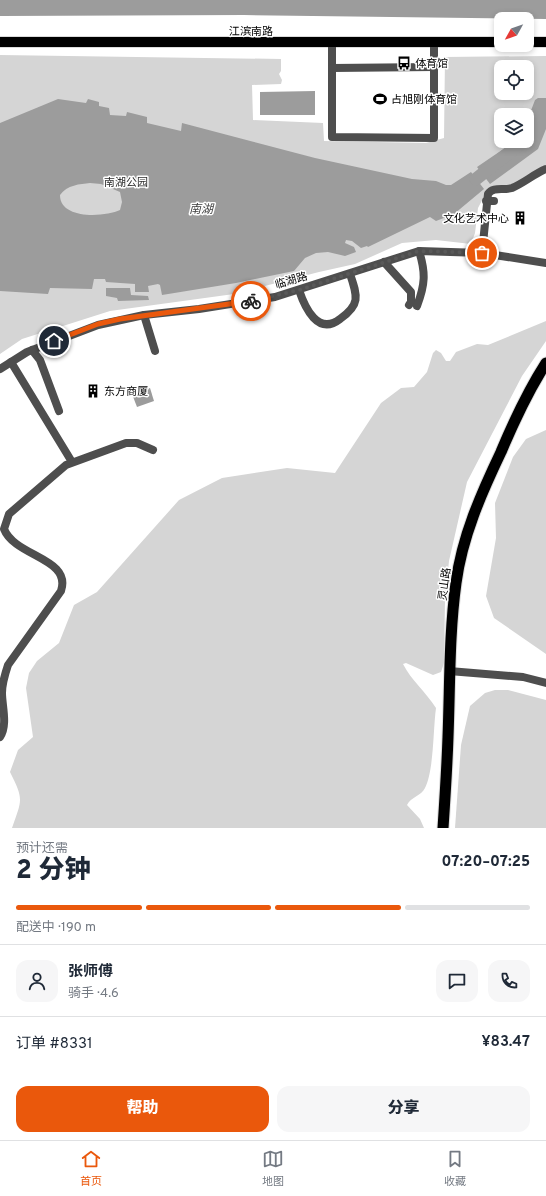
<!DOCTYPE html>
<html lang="zh">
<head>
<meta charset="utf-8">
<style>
	:root { --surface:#fff; --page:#f6f6f7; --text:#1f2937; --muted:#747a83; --line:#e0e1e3; --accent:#ea580c }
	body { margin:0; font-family:Overpass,"Noto Sans SC",sans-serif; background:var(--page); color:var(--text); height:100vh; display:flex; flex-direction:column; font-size:15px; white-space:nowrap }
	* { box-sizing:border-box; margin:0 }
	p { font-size:13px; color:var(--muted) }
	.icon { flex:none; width:22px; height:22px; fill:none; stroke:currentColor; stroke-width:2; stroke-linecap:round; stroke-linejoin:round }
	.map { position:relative; height:828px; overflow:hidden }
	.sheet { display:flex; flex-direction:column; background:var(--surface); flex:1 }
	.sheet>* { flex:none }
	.needle { width:26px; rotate:230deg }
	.fabs { position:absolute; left:494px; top:12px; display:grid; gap:8px }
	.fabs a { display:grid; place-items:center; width:40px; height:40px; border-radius:8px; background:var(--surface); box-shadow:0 2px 6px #0003; font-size:20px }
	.pin { position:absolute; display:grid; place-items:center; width:34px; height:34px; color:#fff; margin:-17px; border:2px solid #fff; border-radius:50%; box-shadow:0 1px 4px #0007 }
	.courier { position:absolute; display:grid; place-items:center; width:40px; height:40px; margin:-20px; border:3px solid #ea580c; border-radius:50%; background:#fff; color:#222; box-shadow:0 1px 5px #0007 }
	.headline em { font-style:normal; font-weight:800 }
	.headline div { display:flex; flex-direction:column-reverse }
	.headline { display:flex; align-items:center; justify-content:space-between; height:68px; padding:0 16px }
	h1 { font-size:26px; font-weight:800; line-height:30px }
	.bar { display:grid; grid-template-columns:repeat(4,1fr); gap:6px 4px; align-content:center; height:48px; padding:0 16px }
	.bar i { height:5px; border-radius:3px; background:var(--line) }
	.bar .on { background:var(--accent) }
	.bar p { grid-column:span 4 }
	.line { display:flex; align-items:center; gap:10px; padding:0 16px; border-top:1px solid var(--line) }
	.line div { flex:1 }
	.round { display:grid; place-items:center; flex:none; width:42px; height:42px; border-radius:12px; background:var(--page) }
	.cta { display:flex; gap:8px; margin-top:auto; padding:8px 16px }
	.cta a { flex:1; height:46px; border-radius:12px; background:var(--accent); color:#fff; font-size:16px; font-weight:800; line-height:46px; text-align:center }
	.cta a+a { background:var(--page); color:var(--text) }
	.tab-bar { display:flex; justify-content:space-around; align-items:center; height:56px; border-top:1px solid var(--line); background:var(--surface); font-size:11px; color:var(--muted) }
	.tab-bar a { display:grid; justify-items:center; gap:2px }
	.tab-bar .on { color:var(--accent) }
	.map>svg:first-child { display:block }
	.green { fill:#d5d5d5; fill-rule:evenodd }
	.water { fill:#9c9c9c; fill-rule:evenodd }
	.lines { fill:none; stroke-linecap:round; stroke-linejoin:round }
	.river { stroke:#9c9c9c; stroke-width:13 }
	.major-casing { stroke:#dbdbdb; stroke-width:12 }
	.highway-casing { stroke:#dbdbdb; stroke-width:13 }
	.minor { stroke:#4e4e4e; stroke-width:8 }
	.major { stroke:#000; stroke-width:10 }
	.highway { stroke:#000; stroke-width:11 }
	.done { stroke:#595959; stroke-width:4; stroke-dasharray:0 7.2 }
	.route { stroke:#ea580c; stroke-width:5 }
	.labels { text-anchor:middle; stroke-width:3; stroke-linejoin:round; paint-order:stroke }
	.street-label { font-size:11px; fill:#000; stroke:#fff }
	.poi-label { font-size:11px; fill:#000; stroke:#fff; text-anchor:start }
	.park-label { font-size:11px; fill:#2c2c2c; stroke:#fff }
	.water-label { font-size:12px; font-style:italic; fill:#3d3d3d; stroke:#fff }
</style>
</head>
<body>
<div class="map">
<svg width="546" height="828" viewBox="0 0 546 828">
	<rect width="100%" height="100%" fill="#fff"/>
	<g class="green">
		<path d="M0 55 281 59V71L279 74 282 80 281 84 252 85 253 120 323 123 324 141 426 143 444 138 445 57 546 56V167L508 187 487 191 478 208 475 233 471 244 436 240 402 243 355 264 319 272 234 294 110 311 22 339 0 354ZM501 67H527V93H501ZM501 115H527V141H501Z"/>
		<path d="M546 321V341L522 376 467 482 449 561 445 599 444 663 441 672 433 675 406 663 403 664C411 680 426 692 436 708 433 730 434 770 425 788 421 796 411 797 407 805L420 819 424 828H12C22 799 24 800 10 772L18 750 33 737 26 688 29 673 37 661 59 643 74 605 97 592 179 500 222 478 287 468 335 473 381 403 401 388 414 387 427 372 433 353 436 350 441 353 446 361H450L456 352 477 344 488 345Z"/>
		<polygon points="546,430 546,654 494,618 486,596 496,538 495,503 513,457 526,439"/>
		<polygon points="495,690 508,690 546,700 546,828 455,828 461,745 470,706 485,693"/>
	</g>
	<g class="water">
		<polygon points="0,0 546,0 546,19 244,15 0,16"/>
		<polygon points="315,91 315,115 260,115 260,92"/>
		<polygon points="538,98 546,98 546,129 538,149 490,184 477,167 515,141 527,141 527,121 535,100"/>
		<path d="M58 99 86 103 88 99 99 102V106L109 108 110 115 126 116 127 112 147 117V123L181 131 182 123 315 158 412 179 436 181 446 185H451L471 172 484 189 454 214 436 221 430 217 368 247 367 246 361 248 352 241 346 240 345 243 354 247 356 252 345 256 328 252 316 253 305 258 294 271 236 283 162 295 160 285 158 284 148 286 149 292H135V284L106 282 105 279H94L92 289 50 288 48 294 0 291V123ZM90 183 101 184 120 192 122 202 120 210C105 217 60 220 60 195 67 185 80 184 90 183Z"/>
		<polygon points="106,288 130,288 131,295 148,296 149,300 118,301 117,298 106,296"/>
		<polygon points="150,388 154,401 137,407 132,394"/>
	</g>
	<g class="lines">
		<polyline class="river" points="476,179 524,141"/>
		<g class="major-casing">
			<g id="major">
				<polyline points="0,42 501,42"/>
				<polyline points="527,42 546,42"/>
			</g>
		</g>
		<g class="highway-casing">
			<path id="highway" d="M443 828C445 798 447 767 448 737 450 686 449 634 456 583 462 537 481 494 501 452 514 421 528 391 546 363"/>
		</g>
		<g class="minor">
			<polyline points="332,43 332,137 434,138 434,43"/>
			<polyline points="332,68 434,67"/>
			<polyline points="486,201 494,201"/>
			<path d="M482 253 488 194C494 186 503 191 512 188 524 183 534 174 546 169"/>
			<polyline points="384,262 411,292 411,302 409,305"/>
			<path d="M299 290C305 308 318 336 340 319 360 305 358 297 350 274"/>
			<path d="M417 306C425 285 426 273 419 251"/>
			<polyline points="144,315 155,351"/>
			<polyline points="32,350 40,360 59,411"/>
			<polyline points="11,362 72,462"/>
			<polyline points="0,369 27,352 98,325 144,315 199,309 275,297 419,251 482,253 546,263"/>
			<polyline points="449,671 523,677 546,683"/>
			<path d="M0 737C8 725 2 706 2 693 2 683 5 674 8 665L61 591C72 558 15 557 4 529L9 514 66 465 126 443H137L153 450"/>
		</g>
		<use href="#major" class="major"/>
		<use href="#highway" class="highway"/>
	</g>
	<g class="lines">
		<polyline class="done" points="251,301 299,290 419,251 482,253"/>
		<polyline class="route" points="54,341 98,324 120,319 251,301"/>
	</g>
	<defs>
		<g id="bus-bare" transform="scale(1.08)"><path d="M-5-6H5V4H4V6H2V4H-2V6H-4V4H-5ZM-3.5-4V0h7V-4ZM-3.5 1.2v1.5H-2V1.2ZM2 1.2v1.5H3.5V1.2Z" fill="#000" stroke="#fff" stroke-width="2.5" paint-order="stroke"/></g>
		<g id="stadium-bare" transform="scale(1.08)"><path d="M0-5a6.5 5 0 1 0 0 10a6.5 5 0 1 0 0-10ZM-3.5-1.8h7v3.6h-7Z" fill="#000" stroke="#fff" stroke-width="2.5" paint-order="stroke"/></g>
		<g id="building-bare" transform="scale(1.08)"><path d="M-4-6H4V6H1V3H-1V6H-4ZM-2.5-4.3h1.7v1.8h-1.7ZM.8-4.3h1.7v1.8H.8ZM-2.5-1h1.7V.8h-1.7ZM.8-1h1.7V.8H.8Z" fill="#000" stroke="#fff" stroke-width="2.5" paint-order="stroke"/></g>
	</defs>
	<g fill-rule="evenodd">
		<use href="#bus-bare" x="404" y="63"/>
		<use href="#stadium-bare" x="380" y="99"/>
		<use href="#building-bare" x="520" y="218"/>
		<use href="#building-bare" x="93" y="391"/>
	</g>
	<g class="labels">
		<g class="street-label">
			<text x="251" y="35">江滨南路</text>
			<text transform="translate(291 280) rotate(-16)" y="4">临湖路</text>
			<text transform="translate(444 584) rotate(-82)" y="4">灵山路</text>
		</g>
		<g class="poi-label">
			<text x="415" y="67">体育馆</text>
			<text x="391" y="103">占旭刚体育馆</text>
			<text x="509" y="222" text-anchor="end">文化艺术中心</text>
			<text x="104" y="395">东方商厦</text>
		</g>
		<g class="park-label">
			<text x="126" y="186">南湖公园</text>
		</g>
		<g class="water-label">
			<text x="201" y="213">南湖</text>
		</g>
	</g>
</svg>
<div class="fabs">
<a><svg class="needle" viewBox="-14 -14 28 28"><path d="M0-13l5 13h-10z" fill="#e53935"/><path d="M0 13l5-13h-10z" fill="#747a83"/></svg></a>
<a><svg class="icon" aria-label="locate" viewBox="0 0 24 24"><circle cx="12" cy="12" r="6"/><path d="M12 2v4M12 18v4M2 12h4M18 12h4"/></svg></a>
<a><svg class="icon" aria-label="layers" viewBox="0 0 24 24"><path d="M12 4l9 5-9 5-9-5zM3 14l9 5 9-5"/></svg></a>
</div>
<div class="pin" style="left:482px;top:253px;background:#ea580c"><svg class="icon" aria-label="bag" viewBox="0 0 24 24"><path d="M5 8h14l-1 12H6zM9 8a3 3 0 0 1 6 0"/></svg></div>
<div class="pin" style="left:54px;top:341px;background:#1f2937"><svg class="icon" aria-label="home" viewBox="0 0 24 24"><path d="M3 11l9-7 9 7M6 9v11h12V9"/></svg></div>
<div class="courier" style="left:251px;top:301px"><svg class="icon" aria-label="bike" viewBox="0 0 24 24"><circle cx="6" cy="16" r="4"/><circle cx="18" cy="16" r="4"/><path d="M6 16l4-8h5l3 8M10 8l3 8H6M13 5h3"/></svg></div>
</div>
<section class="sheet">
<div class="headline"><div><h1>2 分钟</h1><p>预计还需</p></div><em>07:20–07:25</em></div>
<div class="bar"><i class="on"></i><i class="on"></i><i class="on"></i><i></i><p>配送中 · 190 m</p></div>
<div class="line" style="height:72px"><a class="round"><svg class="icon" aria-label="person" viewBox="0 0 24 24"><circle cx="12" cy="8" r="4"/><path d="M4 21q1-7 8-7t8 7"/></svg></a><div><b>张师傅</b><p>骑手 · 4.6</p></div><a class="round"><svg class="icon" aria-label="chat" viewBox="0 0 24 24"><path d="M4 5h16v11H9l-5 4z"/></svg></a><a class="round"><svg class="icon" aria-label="phone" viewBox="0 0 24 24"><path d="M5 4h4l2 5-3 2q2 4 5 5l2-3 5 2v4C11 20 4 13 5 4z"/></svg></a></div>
<div class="line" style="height:52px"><div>订单 #8331</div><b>¥83.47</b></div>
<div class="cta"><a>帮助</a><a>分享</a></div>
</section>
<nav class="tab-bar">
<a class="on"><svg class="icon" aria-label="home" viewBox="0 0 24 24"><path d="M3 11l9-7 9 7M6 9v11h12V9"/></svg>首页</a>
<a><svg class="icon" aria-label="map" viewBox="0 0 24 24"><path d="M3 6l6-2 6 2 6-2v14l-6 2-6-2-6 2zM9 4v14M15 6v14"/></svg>地图</a>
<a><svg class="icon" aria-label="saved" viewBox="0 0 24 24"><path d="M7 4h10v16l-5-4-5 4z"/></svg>收藏</a>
</nav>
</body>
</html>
